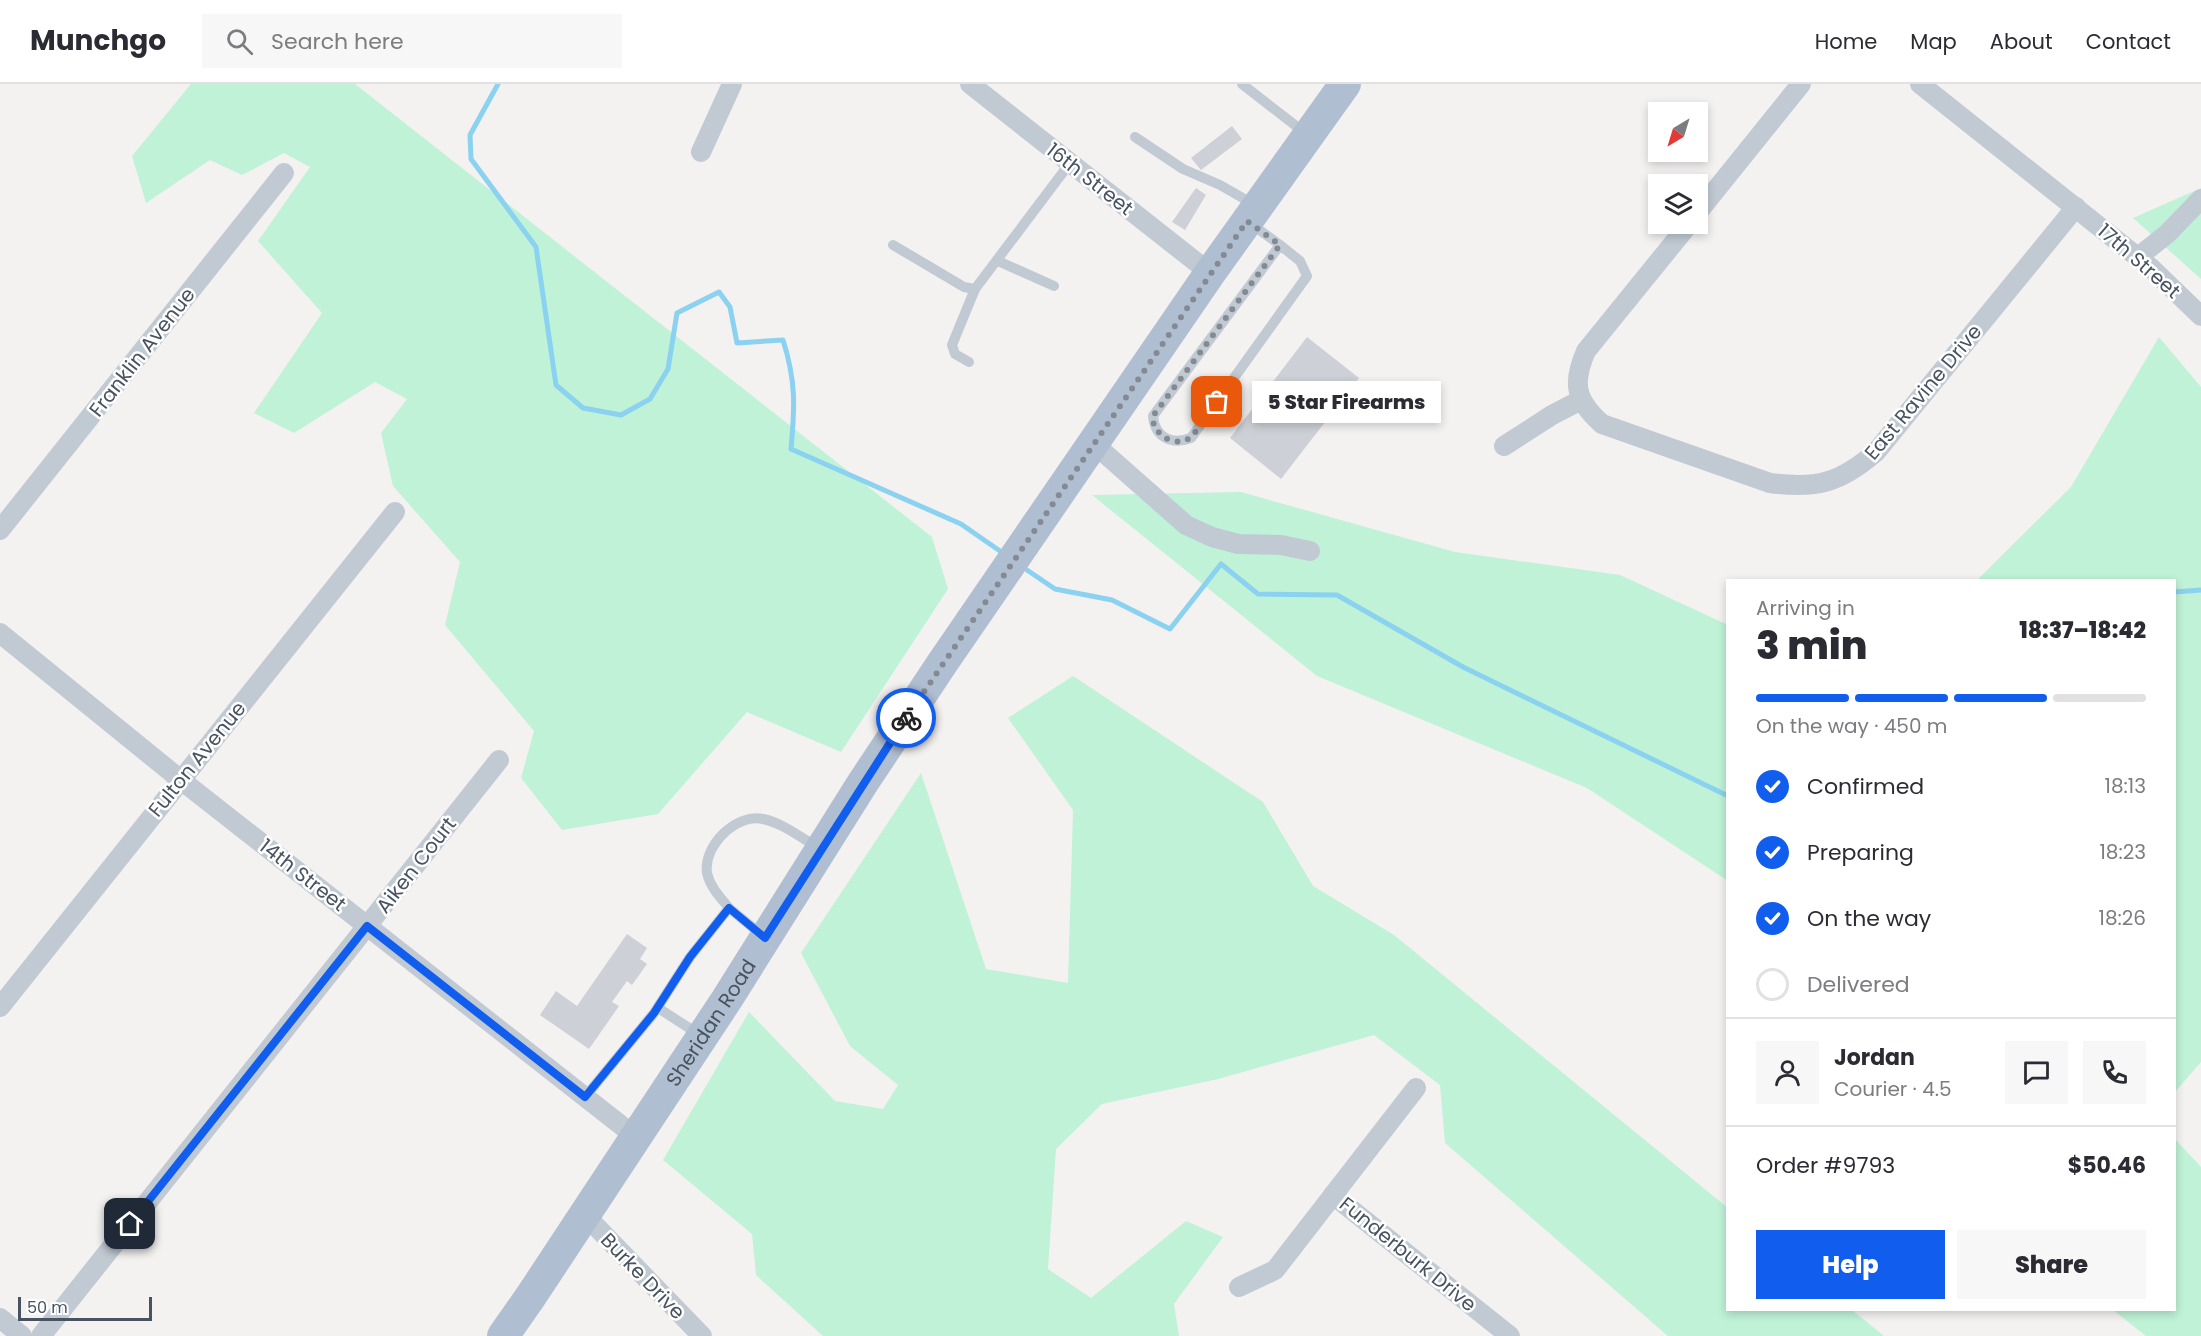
<!DOCTYPE html>
<html lang="en">
<head>
<meta charset="utf-8">
<style>
	:root { --surface:#fff; --page:#f7f7f7; --text:#2b2b33; --muted:#7c7c81; --line:#e1e1e2; --accent:#115eee }
	body { margin:0; font-family:Poppins,sans-serif; background:var(--page); color:var(--text); height:100vh; display:flex; flex-direction:column; font-size:22px; white-space:nowrap }
	* { box-sizing:border-box; margin:0 }
	p { font-size:20px; color:var(--muted) }
	.icon { flex:none; width:33px; height:33px; fill:none; stroke:currentColor; stroke-width:2; stroke-linecap:round; stroke-linejoin:round }
	.map { position:relative; flex:1; overflow:hidden }
	.side { position:absolute; left:1726px; top:495px; width:450px; height:732px; display:flex; flex-direction:column; background:var(--surface); border-radius:0px; box-shadow:0 3px 9px #0003 }
	.side>* { flex:none }
	.needle { width:39px; rotate:218deg }
	.fabs { position:absolute; left:1648px; top:18px; display:grid; gap:12px }
	.fabs a { display:grid; place-items:center; width:60px; height:60px; border-radius:0px; background:var(--surface); box-shadow:0 3px 9px #0003; font-size:30px }
	.scale { position:absolute; left:18px; bottom:15px; width:134px; box-sizing:border-box; padding-left:6px; border:3px solid #485260; border-top:0; font-size:16px; line-height:21px; white-space:nowrap; color:#485260; -webkit-text-stroke:4px #fff; paint-order:stroke }
	.pin { position:absolute; display:grid; place-items:center; width:51px; height:51px; color:#fff; margin:-26px; border-radius:12px; box-shadow:0 3px 9px #0006 }
	.courier { position:absolute; display:grid; place-items:center; width:60px; height:60px; margin:-30px; border:4px solid #115eee; border-radius:50%; background:#fff; color:#222; box-shadow:0 2px 8px #0007 }
	.bubble { position:absolute; height:42px; border-radius:0px; background:var(--surface); box-shadow:0 3px 9px #0003; font-size:20px; font-weight:800; line-height:42px; text-align:center }
	.head em { font-style:normal; font-weight:800 }
	.head div { display:flex; flex-direction:column-reverse }
	.head { display:flex; align-items:center; justify-content:space-between; height:102px; padding:0 30px }
	h1 { font-size:39px; font-weight:800; line-height:45px }
	.bar { display:grid; grid-template-columns:repeat(4,1fr); gap:9px 6px; align-content:center; height:72px; padding:0 30px }
	.bar i { height:8px; border-radius:4px; background:var(--line) }
	.bar .on { background:var(--accent) }
	.bar p { grid-column:span 4 }
	.line { display:flex; align-items:center; gap:15px; padding:0 30px; border-top:2px solid var(--line) }
	.line div { flex:1 }
	.round { display:grid; place-items:center; flex:none; width:63px; height:63px; border-radius:0px; background:var(--page) }
	ol { padding:0 30px; list-style:none }
	li { display:flex; align-items:center; gap:18px; height:66px }
	li p { margin-inline-start:auto }
	li .icon { padding:6px; border-radius:50%; background:var(--accent); color:#fff; stroke-width:4 }
	li:last-child { color:var(--muted) }
	li i { width:33px; height:33px; border:3px solid var(--line); border-radius:50% }
	.cta { display:flex; gap:12px; margin-top:auto; padding:12px 30px }
	.cta a { flex:1; height:69px; border-radius:0px; background:var(--accent); color:#fff; font-size:24px; font-weight:800; line-height:69px; text-align:center }
	.cta a+a { background:var(--page); color:var(--text) }
	header { display:flex; align-items:center; gap:36px; box-sizing:border-box; height:84px; padding:0 30px; background:var(--surface); border-bottom:2px solid var(--line) }
	header strong { font-size:28px }
	nav { display:flex; gap:33px; margin-inline-start:auto; font-size:21px }
	.search { width:420px; height:54px; background:var(--page); display:flex; align-items:center; gap:15px; box-sizing:border-box; padding:0 21px; border-radius:0px; color:var(--muted); font-size:22px }
	.map>svg:first-child { display:block }
	.green { fill:#bff2d7 }
	.lines { fill:none; stroke-linecap:round; stroke-linejoin:round }
	.stream { stroke:#8ad2f0; stroke-width:5 }
	.building { fill:#cdd0d6 }
	.lane { stroke:#c1cad3; stroke-width:10 }
	.street { stroke:#c1cad3; stroke-width:20 }
	.primary { stroke:#b0bed1; stroke-width:32 }
	.done { stroke:#848a93; stroke-width:6; stroke-dasharray:0 10.8 }
	.route { stroke:#115eee; stroke-width:8 }
	.labels { text-anchor:middle; stroke-width:5; stroke-linejoin:round; paint-order:stroke }
	.street-label { font-size:20px; fill:#485260; stroke:#fff }
</style>
</head>
<body>
<header>
<strong>Munchgo</strong>
<div class="search"><svg class="icon" aria-label="search" viewBox="0 0 24 24"><circle cx="10" cy="10" r="6"/><path d="M15 15l6 6"/></svg>Search here</div>
<nav><a>Home</a><a>Map</a><a>About</a><a>Contact</a></nav>
</header>
<div class="map">
<svg width="2201" height="1252" viewBox="0 0 2201 1252">
	<rect width="100%" height="100%" fill="#f4f1f1"/>
	<g class="green">
		<polygon points="191,0 355,0 932,453 948,505 841,668 747,628 658,730 562,746 521,694 534,647 445,541 460,478 393,402 381,349 407,315 375,298 294,349 254,329 322,229 258,157 310,83 284,69 242,91 210,76 146,119 132,72"/>
		<polygon points="2201,104 2201,195 2133,134"/>
		<polygon points="2159,253 2201,303 2201,978 2175,1008 2175,496 1977,496 2071,403"/>
		<polygon points="1241,408 1455,468 1620,491 1728,541 1728,797 1587,704 1317,592 1092,411"/>
		<polygon points="1073,592 1263,718 1313,802 1394,851 1728,1124 1728,1226 1852,1226 1884,1252 1668,1252 1445,1059 1440,1001 1374,951 1218,995 1102,1020 1056,1065 1048,1185 1091,1214 1186,1137 1223,1153 1174,1220 1179,1252 823,1252 756,1191 752,1150 663,1076 749,928 835,1017 883,1025 898,1001 850,962 801,869 921,689 986,885 1068,899 1073,726 1008,634"/>
		<polygon points="2175,1055 2201,1083 2201,1252 2146,1252 2113,1226 2175,1226"/>
	</g>
	<g class="lines">
		<g class="stream">
			<path d="M498 0 470 51 471 75 536 163 556 301 583 324 621 331 650 315 668 285 677 229 719 208 730 223 737 259 783 256C796 297 795 322 791 365L961 440 1000 467"/>
			<polyline points="1027,486 1055,505 1112,516 1170,545 1221,480 1258,510 1337,511 1463,583 1728,712"/>
			<polyline points="2175,508 2201,506"/>
		</g>
	</g>
	<g class="building">
		<polygon points="1232,42 1242,55 1201,86 1191,74"/>
		<polygon points="1196,104 1206,111 1185,146 1172,138"/>
		<polygon points="1307,253 1359,294 1281,395 1230,354"/>
		<polygon points="627,850 647,864 640,875 647,880 632,901 627,897 612,918 619,922 589,965 540,931 556,907 577,922"/>
	</g>
	<g class="lines">
		<g class="lane">
			<polyline points="1242,0 1305,49"/>
			<polyline points="1135,53 1183,85 1220,101 1255,121"/>
			<polyline points="1250,139 1280,161"/>
			<polyline points="893,161 964,203 975,205 1070,79"/>
			<path d="M1280 161 1300 177 1307 192 1191 354C1172 361 1155 354 1153 332Z"/>
			<polyline points="998,177 1054,202"/>
			<polyline points="969,278 955,270 952,261 975,205"/>
			<path d="M729 824C720 813 710 803 707 789 703 762 736 729 763 735 783 739 803 755 820 765"/>
			<polyline points="658,924 700,951"/>
			<polyline points="585,1013 654,929 690,873 729,824 763,852"/>
		</g>
		<g class="street">
			<polyline points="970,0 1210,189"/>
			<polyline points="1920,0 2150,183 2201,232"/>
			<polyline points="701,68 732,0"/>
			<polyline points="1698,128 1801,0"/>
			<path d="M1689 140 1586 267C1572 299 1575 316 1602 340L1770 399C1817 405 1840 399 1876 368L2076 123"/>
			<polyline points="2138,173 2167,150 2201,115"/>
			<polyline points="1093,359 1186,441 1212,453 1238,460 1281,461 1310,467"/>
			<polyline points="1504,362 1552,331 1581,316"/>
			<polyline points="0,446 284,89"/>
			<polyline points="0,549 181,696 636,1053"/>
			<polyline points="0,923 395,428"/>
			<polyline points="1333,1111 1510,1252"/>
			<polyline points="585,1131 702,1252"/>
			<polyline points="1239,1203 1275,1186 1416,1004"/>
			<polyline points="0,1234 22,1252"/>
			<polyline points="41,1252 499,676"/>
		</g>
		<path class="primary" id="s1" d="M503 1252 531 1212 727 915 862 700 943 578 1210 189 1345 0"/>
	</g>
	<g class="lines">
		<polyline class="done" points="906,634 1247,137 1280,161 1153,332 1154,343 1164,354 1180,358 1191,354 1217,318"/>
		<polyline class="route" points="130,1140 367,842 585,1013 654,929 690,873 729,824 765,854 906,634"/>
	</g>
	<g class="labels">
		<g class="street-label">
			<text transform="translate(1090 95) rotate(38)" y="7">16th Street</text>
			<text transform="translate(2139 177) rotate(41)" y="7">17th Street</text>
			<text transform="translate(142 268) rotate(-52)" y="7">Franklin Avenue</text>
			<text transform="translate(1923 308) rotate(-50)" y="7">East Ravine Drive</text>
			<text transform="translate(197 675) rotate(-51)" y="7">Fulton Avenue</text>
			<text transform="translate(416 781) rotate(-52)" y="7">Aiken Court</text>
			<text transform="translate(303 791) rotate(38)" y="7">14th Street</text>
			<text dy="7" stroke="none"><textPath href="#s1" startOffset="376">Sheridan Road</textPath></text>
			<text transform="translate(1408 1170) rotate(39)" y="7">Funderburk Drive</text>
			<text transform="translate(643 1192) rotate(46)" y="7">Burke Drive</text>
		</g>
	</g>
</svg>
<div class="fabs">
<a><svg class="needle" viewBox="-14 -14 28 28"><path d="M0-13l5 13h-10z" fill="#e53935"/><path d="M0 13l5-13h-10z" fill="#7c7c81"/></svg></a>
<a><svg class="icon" aria-label="layers" viewBox="0 0 24 24"><path d="M12 4l9 5-9 5-9-5zM3 14l9 5 9-5"/></svg></a>
</div>
<div class="scale">50 m</div>
<div class="pin" style="left:1217px;top:318px;background:#ea580c"><svg class="icon" aria-label="bag" viewBox="0 0 24 24"><path d="M5 8h14l-1 12H6zM9 8a3 3 0 0 1 6 0"/></svg></div>
<div class="pin" style="left:130px;top:1140px;background:#1f2937"><svg class="icon" aria-label="home" viewBox="0 0 24 24"><path d="M3 11l9-7 9 7M6 9v11h12V9"/></svg></div>
<div class="courier" style="left:906px;top:634px"><svg class="icon" aria-label="bike" viewBox="0 0 24 24"><circle cx="6" cy="16" r="4"/><circle cx="18" cy="16" r="4"/><path d="M6 16l4-8h5l3 8M10 8l3 8H6M13 5h3"/></svg></div>
<div class="bubble" style="left:1252px;top:297px;width:189px">5 Star Firearms</div>
<section class="side">
<div class="head"><div><h1>3 min</h1><p>Arriving in</p></div><em>18:37–18:42</em></div>
<div class="bar"><i class="on"></i><i class="on"></i><i class="on"></i><i></i><p>On the way · 450 m</p></div>
<ol>
<li><svg class="icon" aria-label="check" viewBox="0 0 24 24"><path d="M5 12l5 5 9-10"/></svg>Confirmed<p>18:13</p></li>
<li><svg class="icon" aria-label="check" viewBox="0 0 24 24"><path d="M5 12l5 5 9-10"/></svg>Preparing<p>18:23</p></li>
<li><svg class="icon" aria-label="check" viewBox="0 0 24 24"><path d="M5 12l5 5 9-10"/></svg>On the way<p>18:26</p></li>
<li><i></i>Delivered</li>
</ol>
<div class="line" style="height:108px"><a class="round"><svg class="icon" aria-label="person" viewBox="0 0 24 24"><circle cx="12" cy="8" r="4"/><path d="M4 21q1-7 8-7t8 7"/></svg></a><div><b>Jordan</b><p>Courier · 4.5</p></div><a class="round"><svg class="icon" aria-label="chat" viewBox="0 0 24 24"><path d="M4 5h16v11H9l-5 4z"/></svg></a><a class="round"><svg class="icon" aria-label="phone" viewBox="0 0 24 24"><path d="M5 4h4l2 5-3 2q2 4 5 5l2-3 5 2v4C11 20 4 13 5 4z"/></svg></a></div>
<div class="line" style="height:78px"><div>Order #9793</div><b>$50.46</b></div>
<div class="cta"><a>Help</a><a>Share</a></div>
</section>
</div>
</body>
</html>
